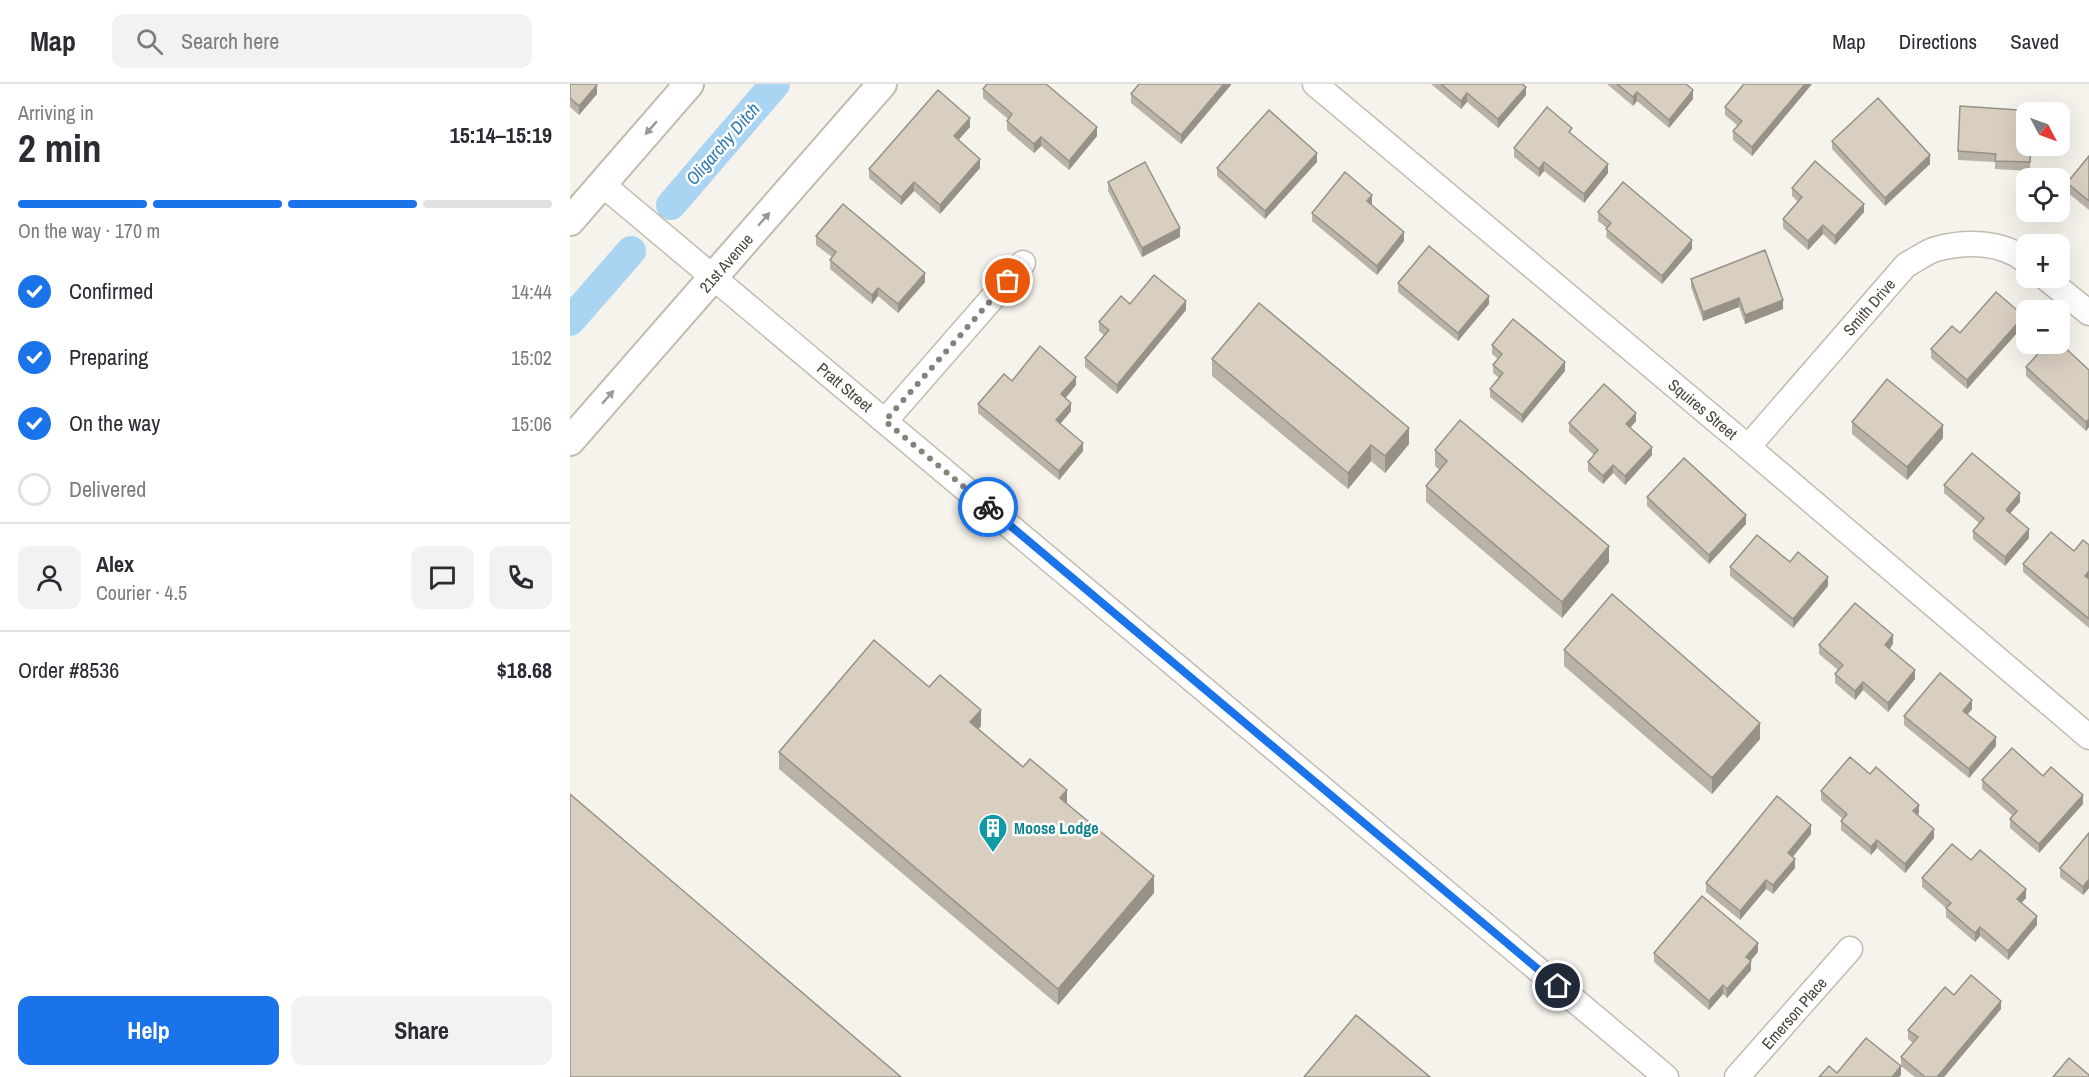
<!DOCTYPE html>
<html lang="en">
<head>
<meta charset="utf-8">
<style>
	:root { --surface:#fff; --page:#f2f2f3; --text:#2b2b33; --muted:#7c7c81; --line:#e1e1e2; --accent:#1a73e8 }
	body { margin:0; font-family:"Archivo Narrow",sans-serif; background:var(--page); color:var(--text); height:100vh; display:flex; flex-direction:column; font-size:22px; white-space:nowrap }
	* { box-sizing:border-box; margin:0 }
	p { font-size:20px; color:var(--muted) }
	.icon { flex:none; width:33px; height:33px; fill:none; stroke:currentColor; stroke-width:2; stroke-linecap:round; stroke-linejoin:round }
	.map { position:relative; flex:1; overflow:hidden }
	.drawer { display:flex; flex-direction:column; background:var(--surface); width:570px }
	.drawer>* { flex:none }
	.needle { width:39px; rotate:131deg }
	.tools { position:absolute; left:1446px; top:18px; display:grid; gap:12px }
	.tools a { display:grid; place-items:center; width:54px; height:54px; border-radius:12px; background:var(--surface); box-shadow:0 6px 24px #0002; font-size:30px }
	.pin { position:absolute; display:grid; place-items:center; width:51px; height:51px; color:#fff; margin:-26px; border:3px solid #fff; border-radius:50%; box-shadow:0 2px 6px #0007 }
	.courier { position:absolute; display:grid; place-items:center; width:60px; height:60px; margin:-30px; border:4px solid #1a73e8; border-radius:50%; background:#fff; color:#222; box-shadow:0 2px 8px #0007 }
	.headline em { font-style:normal; font-weight:700 }
	.headline div { display:flex; flex-direction:column-reverse }
	.headline { display:flex; align-items:center; justify-content:space-between; height:102px; padding:0 18px }
	h1 { font-size:39px; font-weight:700; line-height:45px }
	.bar { display:grid; grid-template-columns:repeat(4,1fr); gap:9px 6px; align-content:center; height:72px; padding:0 18px }
	.bar i { height:8px; border-radius:4px; background:var(--line) }
	.bar .on { background:var(--accent) }
	.bar p { grid-column:span 4 }
	.line { display:flex; align-items:center; gap:15px; padding:0 18px; border-top:2px solid var(--line) }
	.line div { flex:1 }
	.round { display:grid; place-items:center; flex:none; width:63px; height:63px; border-radius:12px; background:var(--page) }
	ol { padding:0 18px; list-style:none }
	li { display:flex; align-items:center; gap:18px; height:66px }
	li p { margin-inline-start:auto }
	li .icon { padding:6px; border-radius:50%; background:var(--accent); color:#fff; stroke-width:4 }
	li:last-child { color:var(--muted) }
	li i { width:33px; height:33px; border:3px solid var(--line); border-radius:50% }
	.primary-button { display:flex; gap:12px; margin-top:auto; padding:12px 18px }
	.primary-button a { flex:1; height:69px; border-radius:12px; background:var(--accent); color:#fff; font-size:24px; font-weight:700; line-height:69px; text-align:center }
	.primary-button a+a { background:var(--page); color:var(--text) }
	header { display:flex; align-items:center; gap:36px; box-sizing:border-box; height:84px; padding:0 30px; background:var(--surface); border-bottom:2px solid var(--line) }
	header strong { font-size:28px }
	nav { display:flex; gap:33px; margin-inline-start:auto; font-size:21px }
	.search { width:420px; height:54px; background:var(--page); display:flex; align-items:center; gap:15px; box-sizing:border-box; padding:0 21px; border-radius:12px; color:var(--muted); font-size:22px }
	main { display:flex; flex:1; min-height:0 }
	.map>svg:first-child { display:block }
	.lines { fill:none; stroke-linecap:round; stroke-linejoin:round }
	.canal { stroke:#a9d4f2; stroke-width:30 }
	.minor-casing { stroke:#c2bbae; stroke-width:27 }
	.tertiary-casing { stroke:#c2bbae; stroke-width:32 }
	.minor { stroke:#fff; stroke-width:24 }
	.tertiary { stroke:#fff; stroke-width:28 }
	.wall { fill:#bab2a6 }
	.shaded-wall { fill:#979187 }
	.building { fill:#d8cfc1; stroke:#979187; stroke-width:1.5 }
	.oneway { fill:#9c9892 }
	.done { stroke:#878178; stroke-width:6; stroke-dasharray:0 10.8 }
	.route { stroke:#1a73e8; stroke-width:8 }
	.labels { text-anchor:middle; stroke-width:5; stroke-linejoin:round; paint-order:stroke }
	.street-label { font-size:16px; fill:#4b4439; stroke:#fff }
	.culture-label { font-size:16px; font-weight:bold; fill:#0d838f; stroke:#fff; text-anchor:start }
	.water-label { font-size:18px; font-style:italic; fill:#2e7ab2; stroke:#fff }
</style>
</head>
<body>
<header>
<strong>Map</strong>
<div class="search"><svg class="icon" aria-label="search" viewBox="0 0 24 24"><circle cx="10" cy="10" r="6"/><path d="M15 15l6 6"/></svg>Search here</div>
<nav><a>Map</a><a>Directions</a><a>Saved</a></nav>
</header>
<main>
<section class="drawer">
<div class="headline"><div><h1>2 min</h1><p>Arriving in</p></div><em>15:14–15:19</em></div>
<div class="bar"><i class="on"></i><i class="on"></i><i class="on"></i><i></i><p>On the way · 170 m</p></div>
<ol>
<li><svg class="icon" aria-label="check" viewBox="0 0 24 24"><path d="M5 12l5 5 9-10"/></svg>Confirmed<p>14:44</p></li>
<li><svg class="icon" aria-label="check" viewBox="0 0 24 24"><path d="M5 12l5 5 9-10"/></svg>Preparing<p>15:02</p></li>
<li><svg class="icon" aria-label="check" viewBox="0 0 24 24"><path d="M5 12l5 5 9-10"/></svg>On the way<p>15:06</p></li>
<li><i></i>Delivered</li>
</ol>
<div class="line" style="height:108px"><a class="round"><svg class="icon" aria-label="person" viewBox="0 0 24 24"><circle cx="12" cy="8" r="4"/><path d="M4 21q1-7 8-7t8 7"/></svg></a><div><b>Alex</b><p>Courier · 4.5</p></div><a class="round"><svg class="icon" aria-label="chat" viewBox="0 0 24 24"><path d="M4 5h16v11H9l-5 4z"/></svg></a><a class="round"><svg class="icon" aria-label="phone" viewBox="0 0 24 24"><path d="M5 4h4l2 5-3 2q2 4 5 5l2-3 5 2v4C11 20 4 13 5 4z"/></svg></a></div>
<div class="line" style="height:78px"><div>Order #8536</div><b>$18.68</b></div>
<div class="primary-button"><a>Help</a><a>Share</a></div>
</section>
<div class="map">
<svg width="1519" height="993" viewBox="0 0 1519 993">
	<rect width="100%" height="100%" fill="#f6f3ec"/>
	<g class="lines">
		<g class="canal">
			<polyline points="101,121 205,0"/>
			<polyline points="0,237 61,167"/>
		</g>
		<g class="minor-casing">
			<g id="minor">
				<polyline points="745,0 1178,363 1519,653"/>
				<polyline points="32,100 1096,993"/>
				<polyline points="1476,194 1519,229"/>
				<polyline points="315,337 453,179"/>
				<path d="M1178 363 1336 181C1346 176 1356 168 1366 165 1395 157 1432 157 1456 177"/>
				<polyline points="1167,993 1280,865"/>
			</g>
		</g>
		<g class="tertiary-casing">
			<g id="tertiary">
				<polyline points="0,137 119,0"/>
				<polyline points="0,357 312,0"/>
			</g>
		</g>
		<use href="#minor" class="minor"/>
		<use href="#tertiary" class="tertiary"/>
	</g>
	<g class="wall">
		<polygon points="0,0 27,10 9,31 0,23"/>
		<polygon points="661,0 611,60 561,19 561,10"/>
		<polygon points="861,0 952,0 956,11 928,44 897,18 891,25"/>
		<polygon points="1037,0 1116,0 1123,15 1099,44 1067,17 1063,22"/>
		<polygon points="1242,0 1182,72 1163,56 1163,47 1168,42 1155,31 1155,23"/>
		<polygon points="413,5 527,52 499,86 471,62 464,69 437,46 437,37 438,35 413,14"/>
		<polygon points="400,43 388,56 410,84 370,130 344,107 331,121 299,94 299,85"/>
		<polygon points="1002,51 1038,89 1014,119 974,87 969,93 944,73 944,64"/>
		<polygon points="1262,57 1360,80 1315,122 1262,65"/>
		<polygon points="1461,62 1460,87 1425,85 1425,78 1388,76 1388,67"/>
		<polygon points="1519,72 1519,126 1497,108 1497,99"/>
		<polygon points="747,78 695,135 647,92 647,84"/>
		<polygon points="538,98 610,153 572,173 538,107"/>
		<polygon points="1222,104 1294,128 1265,161 1253,150 1238,166 1213,144 1213,135 1228,118 1222,112"/>
		<polygon points="802,120 801,121 834,157 807,191 742,137 742,129"/>
		<polygon points="1028,128 1122,165 1092,200 1036,153 1037,144 1028,137"/>
		<polygon points="246,152 355,198 328,229 308,212 302,220 260,185 260,176 262,173 246,161"/>
		<polygon points="1121,195 1213,225 1175,240 1169,223 1133,237 1121,203"/>
		<polygon points="828,199 919,220 888,257 828,208"/>
		<polygon points="560,220 616,226 547,310 515,283 515,274 534,251 529,247 529,238"/>
		<polygon points="1454,241 1397,305 1361,274 1361,265 1390,249"/>
		<polygon points="922,261 995,287 952,339 920,313 920,305 929,294 923,289 923,281 928,275 922,270"/>
		<polygon points="642,275 839,360 815,389 801,377 778,405 642,292"/>
		<polygon points="1456,283 1519,286 1519,343 1516,347 1456,292"/>
		<polygon points="442,297 506,301 496,314 501,327 490,340 513,367 489,396 408,329 408,320"/>
		<polygon points="1066,337 1060,344 1082,371 1055,401 1043,389 1033,400 1018,387 1018,378 1024,371 999,348 999,339"/>
		<polygon points="1282,338 1373,354 1337,396 1282,350"/>
		<polygon points="865,366 1039,478 992,534 856,418 856,402 869,386 865,382"/>
		<polygon points="1374,401 1450,418 1440,429 1459,454 1435,482 1403,455 1403,447 1409,439 1374,409"/>
		<polygon points="1077,413 1176,440 1139,480 1077,422"/>
		<polygon points="1519,461 1519,544 1453,488 1453,480 1504,467"/>
		<polygon points="1220,478 1258,502 1223,544 1160,492 1160,483"/>
		<polygon points="1323,560 1320,565 1345,595 1318,628 1293,606 1285,616 1265,599 1265,590 1268,586 1249,570 1249,561"/>
		<polygon points="994,566 1190,655 1142,710 994,582"/>
		<polygon points="359,603 411,642 408,645 497,719 584,809 488,921 209,685 209,668"/>
		<polygon points="1402,625 1397,630 1426,662 1399,694 1334,641 1334,632"/>
		<polygon points="1300,690 1349,729 1348,731 1364,754 1335,789 1307,764 1301,771 1271,746 1271,737 1273,735 1251,716 1251,707"/>
		<polygon points="1473,692 1513,720 1469,769 1440,744 1440,735 1443,732 1412,705 1412,696"/>
		<polygon points="1519,749 1519,804 1513,811 1490,793 1490,784"/>
		<polygon points="1241,750 1223,773 1225,784 1203,810 1196,805 1170,836 1136,808 1136,799"/>
		<polygon points="1401,776 1456,814 1451,819 1467,841 1438,876 1410,852 1405,858 1376,833 1376,824 1352,803 1352,794"/>
		<polygon points="1188,868 1180,877 1181,886 1157,914 1153,910 1139,926 1084,878 1084,869"/>
		<polygon points="1384,911 1431,925 1374,993 1345,993 1331,982 1331,973 1343,959 1338,955 1338,946"/>
	</g>
	<g class="shaded-wall">
		<polygon points="654,0 661,0 661,1 611,60 611,51"/>
		<polygon points="1235,0 1242,0 1182,72 1182,63"/>
		<polygon points="27,1 27,10 9,31 9,22"/>
		<polygon points="956,3 956,11 928,44 928,35"/>
		<polygon points="1123,6 1123,15 1099,44 1099,36"/>
		<polygon points="1067,8 1067,17 1063,22 1063,13"/>
		<polygon points="897,9 897,18 891,25 891,17"/>
		<polygon points="400,34 400,43 384,61 384,52"/>
		<polygon points="527,43 527,52 499,86 499,77"/>
		<polygon points="471,53 471,62 464,69 464,60"/>
		<polygon points="747,69 747,78 695,135 695,127"/>
		<polygon points="1360,71 1360,80 1315,122 1315,114"/>
		<polygon points="410,75 410,84 370,130 370,121"/>
		<polygon points="974,78 974,87 969,93 969,85"/>
		<polygon points="1038,80 1038,89 1014,119 1014,110"/>
		<polygon points="344,98 344,107 331,121 331,113"/>
		<polygon points="802,111 802,120 797,126 797,117"/>
		<polygon points="1294,120 1294,128 1265,161 1265,152"/>
		<polygon points="1253,141 1253,150 1238,166 1238,157"/>
		<polygon points="610,144 610,153 572,173 572,164"/>
		<polygon points="834,148 834,157 807,191 807,182"/>
		<polygon points="1122,156 1122,165 1092,200 1092,192"/>
		<polygon points="355,189 355,198 328,229 328,220"/>
		<polygon points="308,204 308,212 302,220 302,211"/>
		<polygon points="919,212 919,220 888,257 888,249"/>
		<polygon points="1169,214 1169,223 1133,237 1133,228"/>
		<polygon points="1213,216 1213,225 1175,240 1175,231"/>
		<polygon points="616,217 616,226 547,310 547,301"/>
		<polygon points="1454,232 1454,241 1397,305 1397,296"/>
		<polygon points="995,278 995,287 952,339 952,331"/>
		<polygon points="506,293 506,301 491,319 491,310"/>
		<polygon points="501,319 501,327 486,345 486,336"/>
		<polygon points="1066,329 1066,337 1056,349 1056,340"/>
		<polygon points="1519,335 1519,343 1516,347 1516,338"/>
		<polygon points="1373,341 1373,354 1337,396 1337,383"/>
		<polygon points="839,344 839,360 815,389 815,372"/>
		<polygon points="513,359 513,367 489,396 489,387"/>
		<polygon points="801,361 801,377 778,405 778,389"/>
		<polygon points="1082,363 1082,371 1055,401 1055,392"/>
		<polygon points="1043,381 1043,389 1033,400 1033,392"/>
		<polygon points="1450,409 1450,418 1436,434 1436,426"/>
		<polygon points="1176,431 1176,440 1139,480 1139,471"/>
		<polygon points="1459,445 1459,454 1435,482 1435,473"/>
		<polygon points="1039,462 1039,478 992,534 992,518"/>
		<polygon points="1519,487 1519,496 1515,492"/>
		<polygon points="1258,493 1258,502 1223,544 1223,535"/>
		<polygon points="1323,551 1323,560 1315,570 1315,561"/>
		<polygon points="1345,586 1345,595 1318,628 1318,619"/>
		<polygon points="1293,598 1293,606 1285,616 1285,607"/>
		<polygon points="1402,616 1402,625 1393,636 1393,627"/>
		<polygon points="411,626 411,642 400,655 400,638"/>
		<polygon points="1190,639 1190,655 1142,710 1142,694"/>
		<polygon points="1426,653 1426,662 1399,694 1399,685"/>
		<polygon points="497,706 497,722 490,714"/>
		<polygon points="1513,711 1513,720 1469,769 1469,760"/>
		<polygon points="1349,721 1349,729 1343,736 1343,727"/>
		<polygon points="1241,741 1241,750 1218,778 1218,769"/>
		<polygon points="1364,745 1364,754 1335,789 1335,780"/>
		<polygon points="1307,756 1307,764 1301,771 1301,763"/>
		<polygon points="1225,775 1225,784 1203,810 1203,801"/>
		<polygon points="584,792 584,809 488,921 488,905"/>
		<polygon points="1519,795 1519,804 1513,811 1513,803"/>
		<polygon points="1196,796 1196,805 1170,836 1170,827"/>
		<polygon points="1456,805 1456,814 1447,824 1447,815"/>
		<polygon points="1467,832 1467,841 1438,876 1438,867"/>
		<polygon points="1410,843 1410,852 1405,858 1405,849"/>
		<polygon points="1188,859 1188,868 1176,882 1176,873"/>
		<polygon points="1181,877 1181,886 1157,914 1157,905"/>
		<polygon points="1153,901 1153,910 1139,926 1139,917"/>
		<polygon points="1431,917 1431,925 1374,993 1367,993"/>
		<polygon points="1331,982 1331,991 1329,993 1322,993"/>
	</g>
	<g class="building">
		<polygon points="0,0 26,0 27,1 9,22 0,14"/>
		<polygon points="417,0 476,0 527,43 499,77 471,53 464,60 437,37 442,30 413,5"/>
		<polygon points="569,0 654,0 611,51 561,10"/>
		<polygon points="871,0 952,0 956,3 928,35 897,9 891,17"/>
		<polygon points="1047,0 1116,0 1123,6 1099,36 1067,8 1063,13"/>
		<polygon points="1174,0 1235,0 1182,63 1163,47 1172,37 1155,23"/>
		<polygon points="368,6 400,34 384,52 410,75 370,121 344,98 331,113 299,85"/>
		<polygon points="1308,14 1360,71 1315,114 1262,57"/>
		<polygon points="1390,22 1463,27 1463,28 1456,28 1456,62 1461,62 1460,78 1425,77 1426,70 1388,67"/>
		<polygon points="977,23 1002,44 999,48 1038,80 1014,110 974,78 969,85 944,64"/>
		<polygon points="699,26 747,69 695,127 647,84"/>
		<polygon points="1519,72 1519,117 1497,99"/>
		<polygon points="1245,77 1294,120 1265,152 1253,141 1238,157 1213,135 1232,113 1222,104"/>
		<polygon points="575,78 610,144 572,164 538,98"/>
		<polygon points="775,88 802,111 797,117 834,148 807,182 742,129"/>
		<polygon points="1053,98 1122,156 1092,192 1036,145 1041,139 1028,128"/>
		<polygon points="273,120 355,189 328,220 308,204 302,211 260,176 266,168 246,152"/>
		<polygon points="859,162 919,212 888,249 828,199"/>
		<polygon points="1195,166 1213,216 1175,231 1169,214 1133,228 1121,195"/>
		<polygon points="584,191 616,217 547,301 515,274 539,246 529,238 551,212 560,220"/>
		<polygon points="1426,208 1454,232 1397,296 1361,265 1382,242 1390,249"/>
		<polygon points="689,219 839,344 815,372 801,361 778,389 642,275"/>
		<polygon points="943,235 995,278 952,331 920,305 933,289 923,281 932,270 922,261"/>
		<polygon points="1490,259 1519,286 1519,335 1516,338 1456,283 1477,260"/>
		<polygon points="470,262 506,293 491,310 501,319 486,336 513,359 489,387 408,320 434,290 442,297"/>
		<polygon points="1317,295 1373,341 1337,383 1282,338"/>
		<polygon points="1034,300 1066,329 1056,340 1082,363 1055,392 1043,381 1033,392 1018,378 1028,366 999,339"/>
		<polygon points="890,336 1039,462 992,518 856,402 877,377 865,366"/>
		<polygon points="1402,369 1450,409 1436,426 1459,445 1435,473 1403,447 1414,434 1374,401"/>
		<polygon points="1114,374 1176,431 1139,471 1077,413"/>
		<polygon points="1481,448 1504,467 1513,456 1519,461 1519,487 1515,492 1519,495 1519,535 1453,480"/>
		<polygon points="1187,451 1220,478 1228,468 1258,493 1223,535 1160,483"/>
		<polygon points="1042,510 1190,639 1142,694 994,566"/>
		<polygon points="1285,519 1323,551 1315,561 1345,586 1318,619 1293,598 1285,607 1265,590 1273,581 1249,561"/>
		<polygon points="304,556 359,603 370,591 411,626 400,638 453,683 460,675 497,706 490,714 584,792 488,905 209,668"/>
		<polygon points="1370,589 1402,616 1393,627 1426,653 1399,685 1334,632"/>
		<polygon points="1442,664 1473,692 1481,683 1513,711 1469,760 1440,735 1447,727 1412,696"/>
		<polygon points="1280,673 1300,690 1306,683 1349,721 1343,727 1364,745 1335,780 1307,756 1301,763 1271,737 1277,730 1251,707"/>
		<polygon points="0,710 331,993 0,993"/>
		<polygon points="1207,712 1241,741 1218,769 1225,775 1203,801 1196,796 1170,827 1136,799"/>
		<polygon points="1519,749 1519,795 1513,803 1490,784"/>
		<polygon points="1382,760 1401,776 1410,766 1456,805 1447,815 1467,832 1438,867 1410,843 1405,849 1376,824 1381,819 1352,794"/>
		<polygon points="1132,812 1188,859 1176,873 1181,877 1157,905 1153,901 1139,917 1084,869"/>
		<polygon points="1401,891 1431,917 1367,993 1355,993 1331,973 1348,953 1338,946 1375,903 1384,911"/>
		<polygon points="786,931 860,993 734,993"/>
		<polygon points="1296,954 1331,982 1322,993 1249,993 1259,982 1267,989"/>
		<polygon points="1499,974 1519,991 1519,993 1483,993"/>
	</g>
	<defs><path id="oneway-solid" d="M-6-.8H1V-3.2L6.5 0L1 3.2V.8H-6Z" transform="scale(1.5)"/></defs>
	<g class="oneway">
		<use href="#oneway-solid" transform="translate(81 44) rotate(131)"/>
		<use href="#oneway-solid" transform="translate(194 135) rotate(-49)"/>
		<use href="#oneway-solid" transform="translate(38 313) rotate(-49)"/>
	</g>
	<g class="lines">
		<polyline class="done" points="418,423 315,337 438,197"/>
		<polyline class="route" points="418,423 988,902"/>
	</g>
	<defs>
		<g id="building-pin" transform="scale(1.5)"><path d="M0 17L-7.5 6A9.5 9.5 0 1 1 7.5 6Z" fill="#0f9aa8" stroke="#fff"/><path d="M-4-6H4V6H1V3H-1V6H-4ZM-2.5-4.3h1.7v1.8h-1.7ZM.8-4.3h1.7v1.8H.8ZM-2.5-1h1.7V.8h-1.7ZM.8-1h1.7V.8H.8Z" fill="#fff"/></g>
	</defs>
	<g fill-rule="evenodd">
		<use href="#building-pin" x="423" y="744"/>
	</g>
	<g class="labels">
		<g class="street-label">
			<text transform="translate(156 179) rotate(-49)" y="6">21st Avenue</text>
			<text transform="translate(1299 223) rotate(-49)" y="6">Smith Drive</text>
			<text transform="translate(275 303) rotate(40)" y="6">Pratt Street</text>
			<text transform="translate(1133 325) rotate(40)" y="6">Squires Street</text>
			<text transform="translate(1224 929) rotate(-49)" y="6">Emerson Place</text>
		</g>
		<g class="culture-label">
			<text x="444" y="750">Moose Lodge</text>
		</g>
		<g class="water-label">
			<text transform="translate(153 60) rotate(-49)" y="6">Oligarchy Ditch</text>
		</g>
	</g>
</svg>
<div class="tools">
<a><svg class="needle" viewBox="-14 -14 28 28"><path d="M0-13l5 13h-10z" fill="#e53935"/><path d="M0 13l5-13h-10z" fill="#7c7c81"/></svg></a>
<a><svg class="icon" aria-label="locate" viewBox="0 0 24 24"><circle cx="12" cy="12" r="6"/><path d="M12 2v4M12 18v4M2 12h4M18 12h4"/></svg></a>
<a>+</a>
<a>−</a>
</div>
<div class="pin" style="left:438px;top:197px;background:#ea580c"><svg class="icon" aria-label="bag" viewBox="0 0 24 24"><path d="M5 8h14l-1 12H6zM9 8a3 3 0 0 1 6 0"/></svg></div>
<div class="pin" style="left:988px;top:902px;background:#1f2937"><svg class="icon" aria-label="home" viewBox="0 0 24 24"><path d="M3 11l9-7 9 7M6 9v11h12V9"/></svg></div>
<div class="courier" style="left:418px;top:423px"><svg class="icon" aria-label="bike" viewBox="0 0 24 24"><circle cx="6" cy="16" r="4"/><circle cx="18" cy="16" r="4"/><path d="M6 16l4-8h5l3 8M10 8l3 8H6M13 5h3"/></svg></div>
</div>
</main>
</body>
</html>
